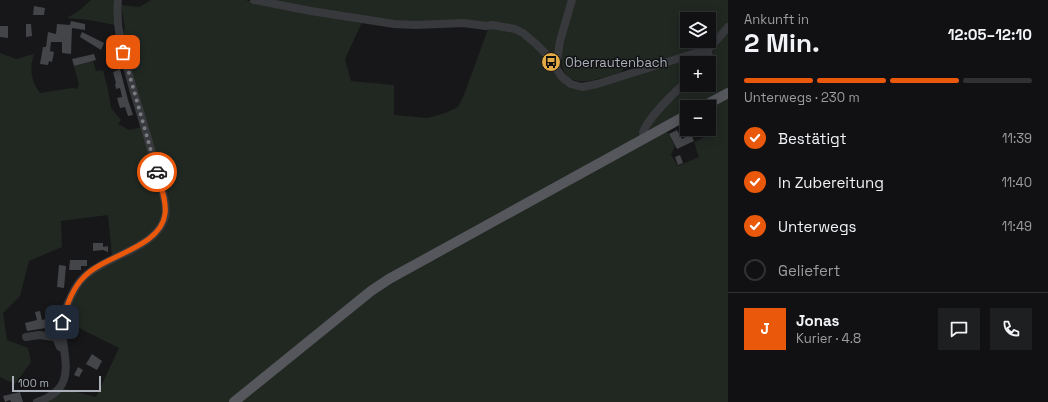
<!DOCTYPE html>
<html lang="de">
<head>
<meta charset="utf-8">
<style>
	:root { --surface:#111113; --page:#1e1f21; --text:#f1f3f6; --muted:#9c9da0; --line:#303133; --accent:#ea580c }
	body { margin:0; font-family:"Space Grotesk",sans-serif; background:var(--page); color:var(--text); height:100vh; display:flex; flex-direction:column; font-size:15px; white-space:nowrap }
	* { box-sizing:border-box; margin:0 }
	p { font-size:13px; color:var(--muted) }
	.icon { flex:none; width:22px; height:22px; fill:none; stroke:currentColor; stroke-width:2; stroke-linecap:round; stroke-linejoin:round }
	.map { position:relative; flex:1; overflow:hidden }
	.sheet { display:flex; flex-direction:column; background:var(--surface); width:320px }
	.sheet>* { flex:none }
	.tools { position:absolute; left:680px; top:12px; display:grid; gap:8px }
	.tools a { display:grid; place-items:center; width:36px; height:36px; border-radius:0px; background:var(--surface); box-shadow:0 2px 10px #0003,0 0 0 1px var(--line); font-size:20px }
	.scale { position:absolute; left:12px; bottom:10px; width:89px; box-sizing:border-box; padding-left:4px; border:2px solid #aaafb8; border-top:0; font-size:11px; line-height:14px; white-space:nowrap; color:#aaafb8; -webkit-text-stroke:3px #121214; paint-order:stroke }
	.pin { position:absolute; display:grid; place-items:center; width:34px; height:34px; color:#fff; margin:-17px; border-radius:8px; box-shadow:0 2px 6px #0006 }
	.courier { position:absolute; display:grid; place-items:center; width:40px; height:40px; margin:-20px; border:3px solid #ea580c; border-radius:50%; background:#fff; color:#222; box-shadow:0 1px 5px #0007 }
	.summary em { font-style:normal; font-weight:700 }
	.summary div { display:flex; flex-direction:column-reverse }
	.summary { display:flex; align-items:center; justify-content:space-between; height:68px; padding:0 16px }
	h1 { font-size:26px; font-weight:700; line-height:30px }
	.bar { display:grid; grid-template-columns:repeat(4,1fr); gap:6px 4px; align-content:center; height:48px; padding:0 16px }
	.bar i { height:5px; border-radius:3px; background:var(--line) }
	.bar .selected { background:var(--accent) }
	.bar p { grid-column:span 4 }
	.line { display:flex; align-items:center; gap:10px; padding:0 16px; border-top:1px solid var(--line) }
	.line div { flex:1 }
	.round { display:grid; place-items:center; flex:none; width:42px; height:42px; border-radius:0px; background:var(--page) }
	ol { padding:0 16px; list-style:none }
	li { display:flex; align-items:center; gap:12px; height:44px }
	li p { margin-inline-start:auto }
	li .icon { padding:4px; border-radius:50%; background:var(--accent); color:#fff; stroke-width:4 }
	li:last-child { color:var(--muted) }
	li i { width:22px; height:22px; border:2px solid var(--line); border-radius:50% }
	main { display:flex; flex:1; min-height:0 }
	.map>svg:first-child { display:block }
	.green { fill:#212822; fill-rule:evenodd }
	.building { fill:#444549 }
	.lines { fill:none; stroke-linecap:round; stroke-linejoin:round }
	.minor { stroke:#38393d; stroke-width:8 }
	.major { stroke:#55575c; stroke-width:10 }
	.done { stroke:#777a80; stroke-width:4; stroke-dasharray:0 7.2 }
	.route { stroke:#ea580c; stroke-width:5 }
	.labels { text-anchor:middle; stroke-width:3; stroke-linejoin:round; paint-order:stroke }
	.poi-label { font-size:13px; fill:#aaafb8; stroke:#121214; text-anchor:start }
</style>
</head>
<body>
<main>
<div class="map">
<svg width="728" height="402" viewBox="0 0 728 402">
	<rect width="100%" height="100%" fill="#171719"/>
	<g class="green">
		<polygon points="91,0 115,0 115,25 89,20 67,18 80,10"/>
		<path d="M151 0H245L286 8 262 0H571L556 60 526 37 573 87 702 53 705 55 704 63H687V79L640 134 664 130 668 133 675 146 671 155 678 166 699 157 694 142 716 132 709 117V107L728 96V402H45L61 388 96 397 119 348 65 321 69 305 80 286 94 271 125 258 147 243 168 215 139 95 122 37 125 28 121 5 139 7ZM363 20 488 29 464 95 458 107 445 113 428 118 394 115V85L351 81 345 59Z"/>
		<path d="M576 0H728V25L707 47 662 61 659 59 626 64C625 66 623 70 621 72 616 75 600 78 594 80 540 91 568 27 576 0ZM687 19H709V41H687Z"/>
		<polygon points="728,29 728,90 697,107 687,107 687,112 650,133 646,130 665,106 687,85 709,85 709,63 713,58 713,49"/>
		<path d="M0 53 16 59 34 54C29 69 31 81 40 93L72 88 77 89 79 85 74 66 93 61 96 71 103 70 108 90 111 108 121 120 118 124 129 130 143 127 163 204 161 221 146 239 112 256 108 215 61 221 62 247 29 261 20 296 3 313 7 340 28 348 31 362 15 384 0 377Z"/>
	</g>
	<g class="building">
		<polygon points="34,6 45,8 44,15 33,15"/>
		<polygon points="71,21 85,24 85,30 72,28 71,54 62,53 62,42 51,42 50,51 54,52 52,62 49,61 48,65 40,64 43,47 46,47 48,32 56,34 57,24 70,25"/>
		<polygon points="26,24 31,24 32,36 26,37"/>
		<polygon points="0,26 8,26 8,38 0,37"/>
		<polygon points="82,32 104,43 101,50 80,37"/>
		<polygon points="94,54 96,60 74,66 72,59"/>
		<polygon points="120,69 128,100 133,115 128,116 125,107 120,108 117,98 122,97 120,88 116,89 115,84 116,83 113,72"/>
		<polygon points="677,130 682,139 691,134 694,141 677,149 669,134"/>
		<polygon points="680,155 683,163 678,165 675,157"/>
		<polygon points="93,243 103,243 103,247 108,246 108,252 103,250 93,251"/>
		<polygon points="70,260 87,260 87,266 81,266 81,270 69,270"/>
		<polygon points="59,265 66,266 64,288 57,287"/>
		<polygon points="56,310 58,319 57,321 57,332 54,331 52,327 27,331 25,323 37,320 35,312 40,311 42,320 50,318 49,311"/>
		<polygon points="92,354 102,361 97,370 86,364"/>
		<polygon points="78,367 83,370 79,377 74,375"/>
		<polygon points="20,392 23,402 11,402 10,400 5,402 3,396"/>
	</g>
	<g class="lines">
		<g class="minor">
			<polyline points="254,0 311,11 394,24 415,25 464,23 486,26 492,25 515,29 523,33 536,44 548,56 562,77 571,84 582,87 597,84 699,52 708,50"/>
			<polyline points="708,50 728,27"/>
			<polyline points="706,63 709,57 708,50"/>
			<polyline points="556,68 560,41 572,0"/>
			<path d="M644 138 643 132C650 115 674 93 687 81"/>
			<polyline points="26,337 39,335 54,337 56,338 60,347 64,349"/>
			<path d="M37 402C88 385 53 346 65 311 69 300 75 285 84 277 105 256 156 249 165 217 168 204 161 188 158 176 151 147 142 118 133 89 125 58 115 32 118 0"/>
		</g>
		<g class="major">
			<polyline points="702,107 728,93"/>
			<polyline points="234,402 371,291 389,279 687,115"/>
		</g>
	</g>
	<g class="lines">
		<polyline class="done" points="123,52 157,172"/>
		<path class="route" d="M62 322C66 307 72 289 83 278 103 255 161 248 165 214 167 201 160 185 157 172"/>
	</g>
	<defs>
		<g id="bus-disc" transform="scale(1)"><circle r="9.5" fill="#e3a945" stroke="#121214"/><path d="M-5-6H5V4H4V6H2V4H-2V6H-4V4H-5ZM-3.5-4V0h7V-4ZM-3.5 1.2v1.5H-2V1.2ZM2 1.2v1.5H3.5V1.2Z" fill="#111"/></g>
	</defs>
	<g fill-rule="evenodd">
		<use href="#bus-disc" x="551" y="62"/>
	</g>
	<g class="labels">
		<g class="poi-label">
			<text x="565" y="67">Oberrautenbach</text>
		</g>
	</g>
</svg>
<div class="tools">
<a><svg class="icon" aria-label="layers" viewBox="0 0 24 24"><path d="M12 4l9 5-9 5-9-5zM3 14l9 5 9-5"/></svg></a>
<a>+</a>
<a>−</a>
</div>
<div class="scale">100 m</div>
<div class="pin" style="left:123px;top:52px;background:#ea580c"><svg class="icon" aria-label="bag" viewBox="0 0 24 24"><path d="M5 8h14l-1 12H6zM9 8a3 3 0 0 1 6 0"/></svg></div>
<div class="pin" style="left:62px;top:322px;background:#1f2937"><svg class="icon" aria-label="home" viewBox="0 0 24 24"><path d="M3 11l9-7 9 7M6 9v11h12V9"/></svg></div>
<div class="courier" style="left:157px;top:172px"><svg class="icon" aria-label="car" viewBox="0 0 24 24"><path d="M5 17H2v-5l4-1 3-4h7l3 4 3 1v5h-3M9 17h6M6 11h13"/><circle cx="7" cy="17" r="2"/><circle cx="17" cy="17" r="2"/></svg></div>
</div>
<section class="sheet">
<div class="summary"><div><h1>2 Min.</h1><p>Ankunft in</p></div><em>12:05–12:10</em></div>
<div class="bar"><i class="selected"></i><i class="selected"></i><i class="selected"></i><i></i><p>Unterwegs · 230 m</p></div>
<ol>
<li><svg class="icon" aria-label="check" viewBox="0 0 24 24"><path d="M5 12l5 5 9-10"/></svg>Bestätigt<p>11:39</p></li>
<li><svg class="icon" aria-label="check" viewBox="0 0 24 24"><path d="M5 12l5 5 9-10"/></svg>In Zubereitung<p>11:40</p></li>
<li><svg class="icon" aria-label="check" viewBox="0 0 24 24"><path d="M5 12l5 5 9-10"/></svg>Unterwegs<p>11:49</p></li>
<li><i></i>Geliefert</li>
</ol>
<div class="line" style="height:72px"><b class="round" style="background:var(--accent);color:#fff">J</b><div><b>Jonas</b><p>Kurier · 4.8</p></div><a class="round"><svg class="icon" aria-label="chat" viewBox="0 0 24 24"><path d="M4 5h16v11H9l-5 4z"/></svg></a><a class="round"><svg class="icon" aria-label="phone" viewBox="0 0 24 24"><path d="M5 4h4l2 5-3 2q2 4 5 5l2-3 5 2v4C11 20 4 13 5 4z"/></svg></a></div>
</section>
</main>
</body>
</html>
